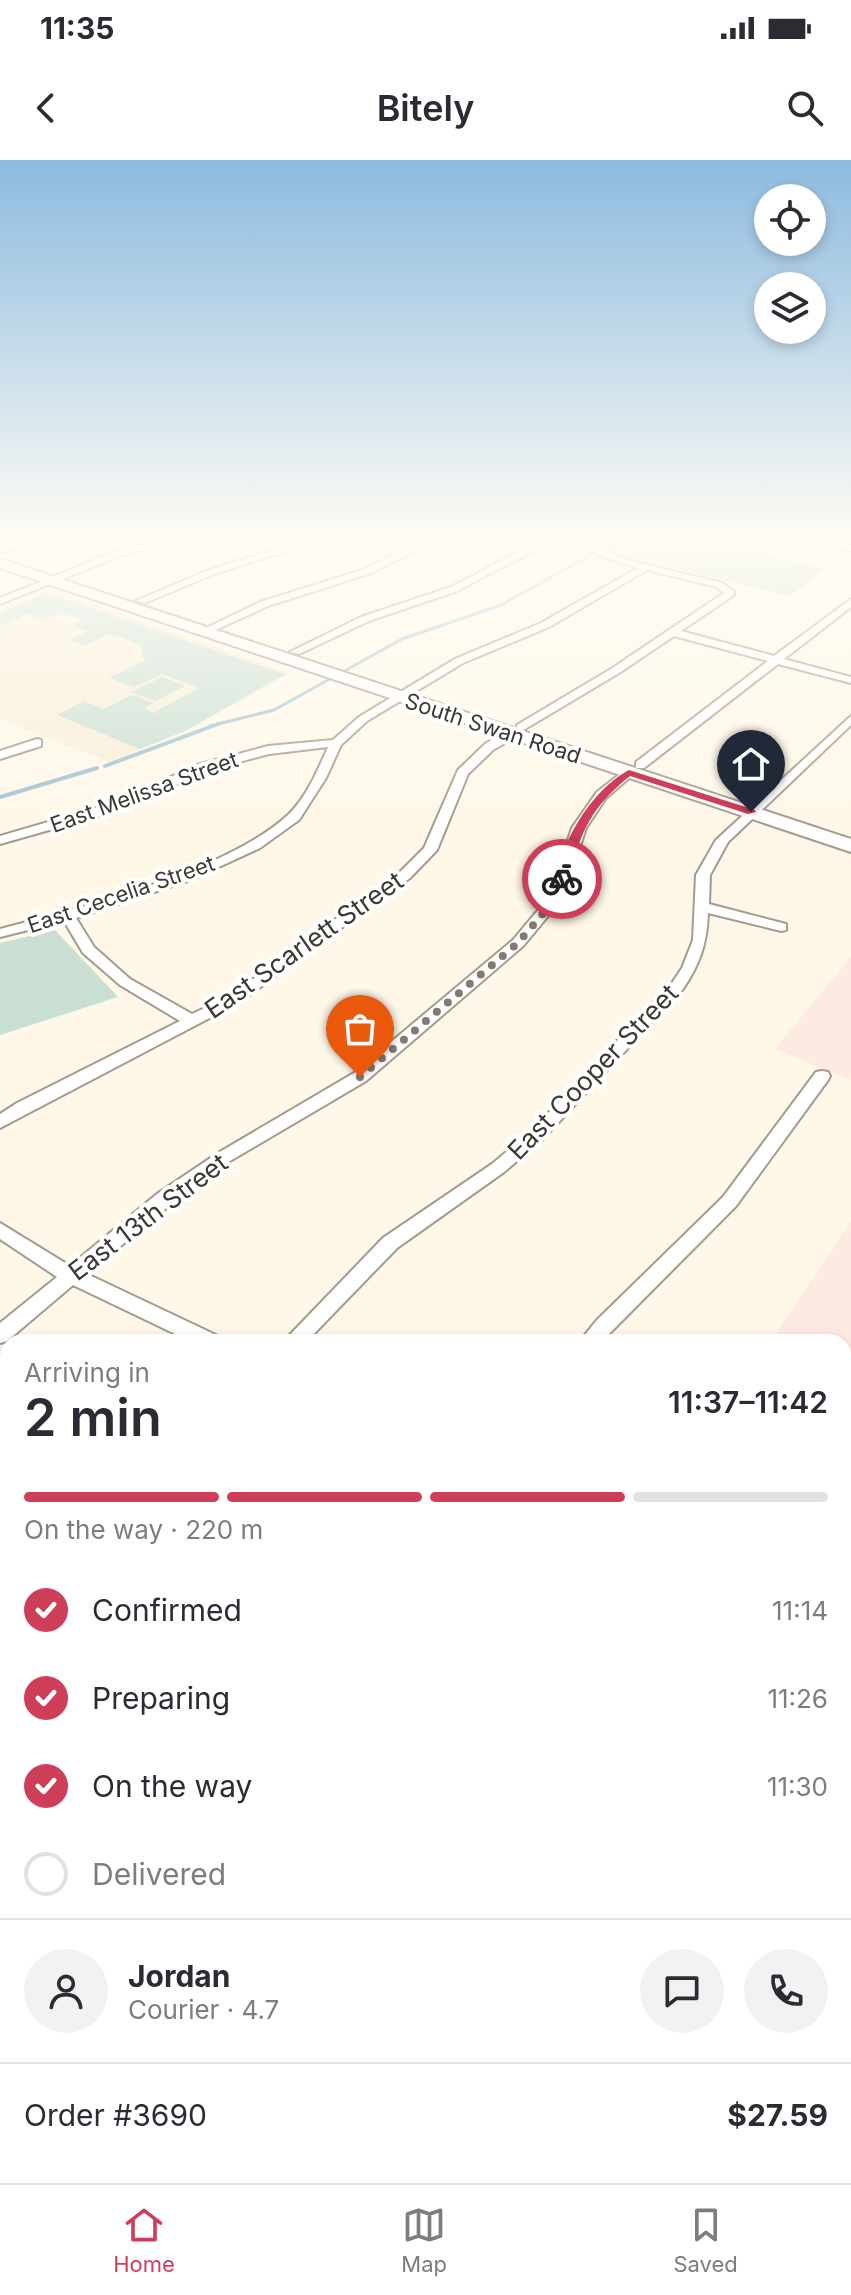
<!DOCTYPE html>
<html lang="en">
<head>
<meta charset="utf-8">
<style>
	:root { --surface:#fff; --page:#f2f2f3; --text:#2b2b33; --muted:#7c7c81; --line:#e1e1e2; --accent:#ce3e58 }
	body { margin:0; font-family:Inter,sans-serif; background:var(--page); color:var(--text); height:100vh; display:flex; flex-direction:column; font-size:30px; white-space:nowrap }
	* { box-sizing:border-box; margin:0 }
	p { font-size:26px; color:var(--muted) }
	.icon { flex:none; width:44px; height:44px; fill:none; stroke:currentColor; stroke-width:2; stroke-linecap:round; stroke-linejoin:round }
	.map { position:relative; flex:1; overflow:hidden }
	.side { position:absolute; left:0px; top:1174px; width:852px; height:850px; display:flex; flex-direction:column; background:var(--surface); border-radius:24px 24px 0 0; box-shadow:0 4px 12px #0003 }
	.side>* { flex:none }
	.controls { position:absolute; left:754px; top:24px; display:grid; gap:16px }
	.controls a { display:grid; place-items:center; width:72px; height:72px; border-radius:50%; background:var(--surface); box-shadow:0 4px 12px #0003; font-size:40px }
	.pin { position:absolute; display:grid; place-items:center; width:68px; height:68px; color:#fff; margin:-82px -34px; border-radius:50% 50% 50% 0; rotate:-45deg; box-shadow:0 0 8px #0007 }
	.pin .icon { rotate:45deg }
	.courier { position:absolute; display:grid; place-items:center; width:80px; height:80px; margin:-40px; border:6px solid #ce3e58; border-radius:50%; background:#fff; color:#222; box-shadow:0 2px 10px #0007 }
	.headline em { font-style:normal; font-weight:600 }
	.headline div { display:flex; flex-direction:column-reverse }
	.headline { display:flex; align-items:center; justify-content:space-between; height:136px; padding:0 24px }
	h1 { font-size:52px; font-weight:600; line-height:60px }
	.bar { display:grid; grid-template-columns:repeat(4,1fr); gap:12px 8px; align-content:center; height:96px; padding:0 24px }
	.bar i { height:10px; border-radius:6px; background:var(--line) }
	.bar .active { background:var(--accent) }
	.bar p { grid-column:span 4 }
	.line { display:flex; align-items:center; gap:20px; padding:0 24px; border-top:2px solid var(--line) }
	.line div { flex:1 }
	.round { display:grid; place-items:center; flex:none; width:84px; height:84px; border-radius:42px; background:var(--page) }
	ol { padding:0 24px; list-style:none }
	li { display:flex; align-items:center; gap:24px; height:88px }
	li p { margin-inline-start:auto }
	li .icon { padding:8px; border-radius:50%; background:var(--accent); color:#fff; stroke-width:4 }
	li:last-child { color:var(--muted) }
	li i { width:44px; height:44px; border:4px solid var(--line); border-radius:50% }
	.status { display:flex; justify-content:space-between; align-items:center; height:56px; padding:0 40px; background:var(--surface); direction:ltr }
	.status svg { height:22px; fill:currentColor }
	header { display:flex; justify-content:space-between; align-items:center; height:104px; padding:0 24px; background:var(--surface); font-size:36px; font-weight:600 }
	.menu { display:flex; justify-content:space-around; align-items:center; height:112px; border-top:2px solid var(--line); background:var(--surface); font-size:22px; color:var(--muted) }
	.menu a { display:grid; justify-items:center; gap:4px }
	.menu .active { color:var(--accent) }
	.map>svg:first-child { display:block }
	.commercial { fill:#fdeae1 }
	.built { fill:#f9efd8 }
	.green { fill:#cadfd4 }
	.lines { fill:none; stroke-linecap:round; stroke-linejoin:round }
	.stream-far1 { stroke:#a4c4d2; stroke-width:3 }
	.stream { stroke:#a4c4d2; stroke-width:4 }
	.street-casing { stroke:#a39c8e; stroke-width:4 }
	.primary-casing { stroke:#a39c8e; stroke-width:4 }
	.street { fill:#fff; fill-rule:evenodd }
	.primary { fill:#fff; fill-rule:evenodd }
	.route { fill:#ce3e58 }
	.done { stroke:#807c73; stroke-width:8; stroke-dasharray:0 14.4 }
	.labels { text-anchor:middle; stroke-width:8; stroke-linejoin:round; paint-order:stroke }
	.far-street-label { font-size:22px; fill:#3b3933; stroke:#fff }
	.street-label { font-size:26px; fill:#3b3933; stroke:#fff }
</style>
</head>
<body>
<div class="status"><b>11:35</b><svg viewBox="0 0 49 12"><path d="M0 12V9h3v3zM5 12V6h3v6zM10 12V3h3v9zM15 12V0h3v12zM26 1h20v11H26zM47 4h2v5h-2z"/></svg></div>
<header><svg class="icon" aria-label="back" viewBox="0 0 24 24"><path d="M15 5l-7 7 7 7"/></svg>Bitely<svg class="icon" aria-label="search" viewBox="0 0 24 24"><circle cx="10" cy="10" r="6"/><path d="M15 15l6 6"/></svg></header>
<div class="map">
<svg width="851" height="2023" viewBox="0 0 851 2023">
	<rect width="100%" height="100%" fill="#fff8e9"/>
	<g class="commercial">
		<polygon points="851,797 851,920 775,889"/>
		<polygon points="851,1062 851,1273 844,1285 844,1182 770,1182"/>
	</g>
	<g class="built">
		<polygon points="49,429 292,513 185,571 109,602 0,559 0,449"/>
		<polygon points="851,1588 851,2023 640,2023 644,2016 844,2016 844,1602"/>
	</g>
	<g class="green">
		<polygon points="594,380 709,380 826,409 790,436 637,399 614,392"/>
		<polygon points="47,433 285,514 185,571 140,589 57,555 84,541 104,549 132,535 154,543 144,548 153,553 199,528 162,514 134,527 109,518 146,500 142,497 142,485 109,474 85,486 69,480 88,471 72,466 83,460 60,452 43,460 27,454 0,466 0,453"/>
		<polygon points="162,517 185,526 155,541 131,532"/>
		<polygon points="55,770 118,837 0,875 0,783"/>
	</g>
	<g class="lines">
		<polyline class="stream-far1" points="210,566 274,550 402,479 501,445 605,387 644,380"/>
		<g class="stream">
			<polyline points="105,606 218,564"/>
			<polyline points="0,637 97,608"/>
		</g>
		<g class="street-casing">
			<g id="street">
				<polygon points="19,380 32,380 0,394 0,388"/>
				<polygon points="159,380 174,380 118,397 0,444 0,438 112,393"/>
				<polygon points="304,380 318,380 212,415 145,443 136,441 206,411"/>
				<polygon points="425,380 437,380 371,413 268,446 207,474 198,472 260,442 365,409"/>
				<polygon points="542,380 554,380 457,431 369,461 299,494 290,492 361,457 451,427"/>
				<path d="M576 380C594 380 611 395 629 400 659 409 691 415 722 423L734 431V435L681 471 774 496 851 439V447L784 499 851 517V523L778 504 644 608H636V602L768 501 674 476 619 513 525 569H517V565L611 509 724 433 716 427 647 410 549 467 463 503 367 561 341 585 326 618 299 660 260 688 193 719 76 758 94 787 130 819 192 854 230 836 400 712 424 688 458 610 485 584 507 571H515V577L493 590 468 614 437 690 410 718 240 842 0 968V954L17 943 180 861 120 825 83 793 64 761 0 777V769C81 748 227 711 288 655 306 638 318 610 328 587L269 594 205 611 123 649 0 684V676L113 643 197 605 268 586 333 580 359 557 455 499 541 463 638 408 600 396Z"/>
				<polygon points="809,380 851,385 851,391 813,383"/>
				<path d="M851 556V565L728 682 710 715 709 744 786 764V770L781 771 708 753C707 783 700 804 683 829L543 979 504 1012 397 1088 306 1182H283L383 1078 492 1004 531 971 672 823 682 808 693 780 696 715 716 680Z"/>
				<polygon points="37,579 41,580 41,586 0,599 0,591"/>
				<polygon points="625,610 635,613 606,638 586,668 563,738 523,786 366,921 230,1001 171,1044 87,1114 218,1176 221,1182 192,1182 73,1125 7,1181 0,1183 0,1163 57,1117 0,1079 0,1063 70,1106 157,1034 218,993 354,913 513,780 549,737 572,668 597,632"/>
				<polygon points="822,911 828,912 830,916 828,920 736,1046 601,1182 579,1182 597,1160 723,1037 816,912"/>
				<polygon points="851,1283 851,1313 844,1316 844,1286"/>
				<polygon points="8,1460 8,1489 0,1492 0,1463"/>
			</g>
		</g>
		<g class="primary-casing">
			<g id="primary">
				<polygon points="0,399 851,679 851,692 0,408"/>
				<polygon points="851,1349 851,1392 844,1394 844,1351"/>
				<polygon points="851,1500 851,1552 844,1555 844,1502"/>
				<polygon points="478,2016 529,2016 526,2023 475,2023"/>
				<polygon points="584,2016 634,2016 631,2023 581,2023"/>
			</g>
		</g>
		<use href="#street" class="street"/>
		<use href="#primary" class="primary"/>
	</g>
	<linearGradient id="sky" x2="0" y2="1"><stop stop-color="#8dbadf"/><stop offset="0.57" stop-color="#fffcf5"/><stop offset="1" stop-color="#fffcf5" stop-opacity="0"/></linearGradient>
	<rect width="851" height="664" fill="url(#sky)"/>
	<path class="route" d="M629 610 755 650 756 652 748 654 630 616C589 649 583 670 567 719L559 721C557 684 595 627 629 610Z"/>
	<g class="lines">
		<polyline class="done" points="360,917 518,783 556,738 562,719"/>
	</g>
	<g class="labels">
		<g class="far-street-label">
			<text transform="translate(493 568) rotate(18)" y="8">South Swan Road</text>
			<text transform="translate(144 632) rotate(-20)" y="8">East Melissa Street</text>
			<text transform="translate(121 734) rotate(-19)" y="8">East Cecelia Street</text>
		</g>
		<g class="street-label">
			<text transform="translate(304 785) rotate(-35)" y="9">East Scarlett Street</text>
			<text transform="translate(593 912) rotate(-46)" y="9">East Cooper Street</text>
			<text transform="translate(148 1057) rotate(-37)" y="9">East 13th Street</text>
		</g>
	</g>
</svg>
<div class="controls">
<a><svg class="icon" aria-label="locate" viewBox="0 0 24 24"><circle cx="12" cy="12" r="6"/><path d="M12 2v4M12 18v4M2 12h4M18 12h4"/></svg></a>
<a><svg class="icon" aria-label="layers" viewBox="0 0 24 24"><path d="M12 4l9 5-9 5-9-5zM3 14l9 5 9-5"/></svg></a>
</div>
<div class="pin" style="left:360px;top:917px;background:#ea580c"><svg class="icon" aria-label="bag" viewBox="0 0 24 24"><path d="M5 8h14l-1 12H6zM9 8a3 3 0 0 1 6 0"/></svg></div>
<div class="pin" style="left:751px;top:652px;background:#1f2937"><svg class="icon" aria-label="home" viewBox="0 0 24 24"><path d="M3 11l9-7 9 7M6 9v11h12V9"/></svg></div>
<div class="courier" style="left:562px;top:719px"><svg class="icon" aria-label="bike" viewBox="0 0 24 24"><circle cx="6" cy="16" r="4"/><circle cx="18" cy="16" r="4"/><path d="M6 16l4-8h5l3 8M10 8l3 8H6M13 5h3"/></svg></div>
<section class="side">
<div class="headline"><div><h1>2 min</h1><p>Arriving in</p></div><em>11:37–11:42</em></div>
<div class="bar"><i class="active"></i><i class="active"></i><i class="active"></i><i></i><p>On the way · 220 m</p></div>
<ol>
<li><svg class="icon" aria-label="check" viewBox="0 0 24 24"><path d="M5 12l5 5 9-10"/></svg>Confirmed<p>11:14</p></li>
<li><svg class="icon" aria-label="check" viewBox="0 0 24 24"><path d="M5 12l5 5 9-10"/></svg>Preparing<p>11:26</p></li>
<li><svg class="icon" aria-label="check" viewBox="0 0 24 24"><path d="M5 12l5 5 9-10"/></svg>On the way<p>11:30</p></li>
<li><i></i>Delivered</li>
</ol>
<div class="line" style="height:144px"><a class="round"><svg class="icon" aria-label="person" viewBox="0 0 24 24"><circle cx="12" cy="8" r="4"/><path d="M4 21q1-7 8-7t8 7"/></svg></a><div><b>Jordan</b><p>Courier · 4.7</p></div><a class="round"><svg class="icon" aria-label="chat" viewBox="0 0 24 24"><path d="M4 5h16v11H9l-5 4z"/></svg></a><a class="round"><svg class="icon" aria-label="phone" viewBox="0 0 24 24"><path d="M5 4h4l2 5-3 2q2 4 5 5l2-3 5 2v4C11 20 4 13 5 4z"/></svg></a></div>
<div class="line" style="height:104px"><div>Order #3690</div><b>$27.59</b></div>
</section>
</div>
<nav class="menu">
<a class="active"><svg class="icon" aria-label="home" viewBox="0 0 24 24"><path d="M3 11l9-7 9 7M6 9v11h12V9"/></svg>Home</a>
<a><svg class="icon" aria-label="map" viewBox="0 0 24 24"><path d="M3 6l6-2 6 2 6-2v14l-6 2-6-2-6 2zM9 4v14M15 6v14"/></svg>Map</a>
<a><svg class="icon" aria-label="saved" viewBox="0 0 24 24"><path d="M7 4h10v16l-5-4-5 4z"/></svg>Saved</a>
</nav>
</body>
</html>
